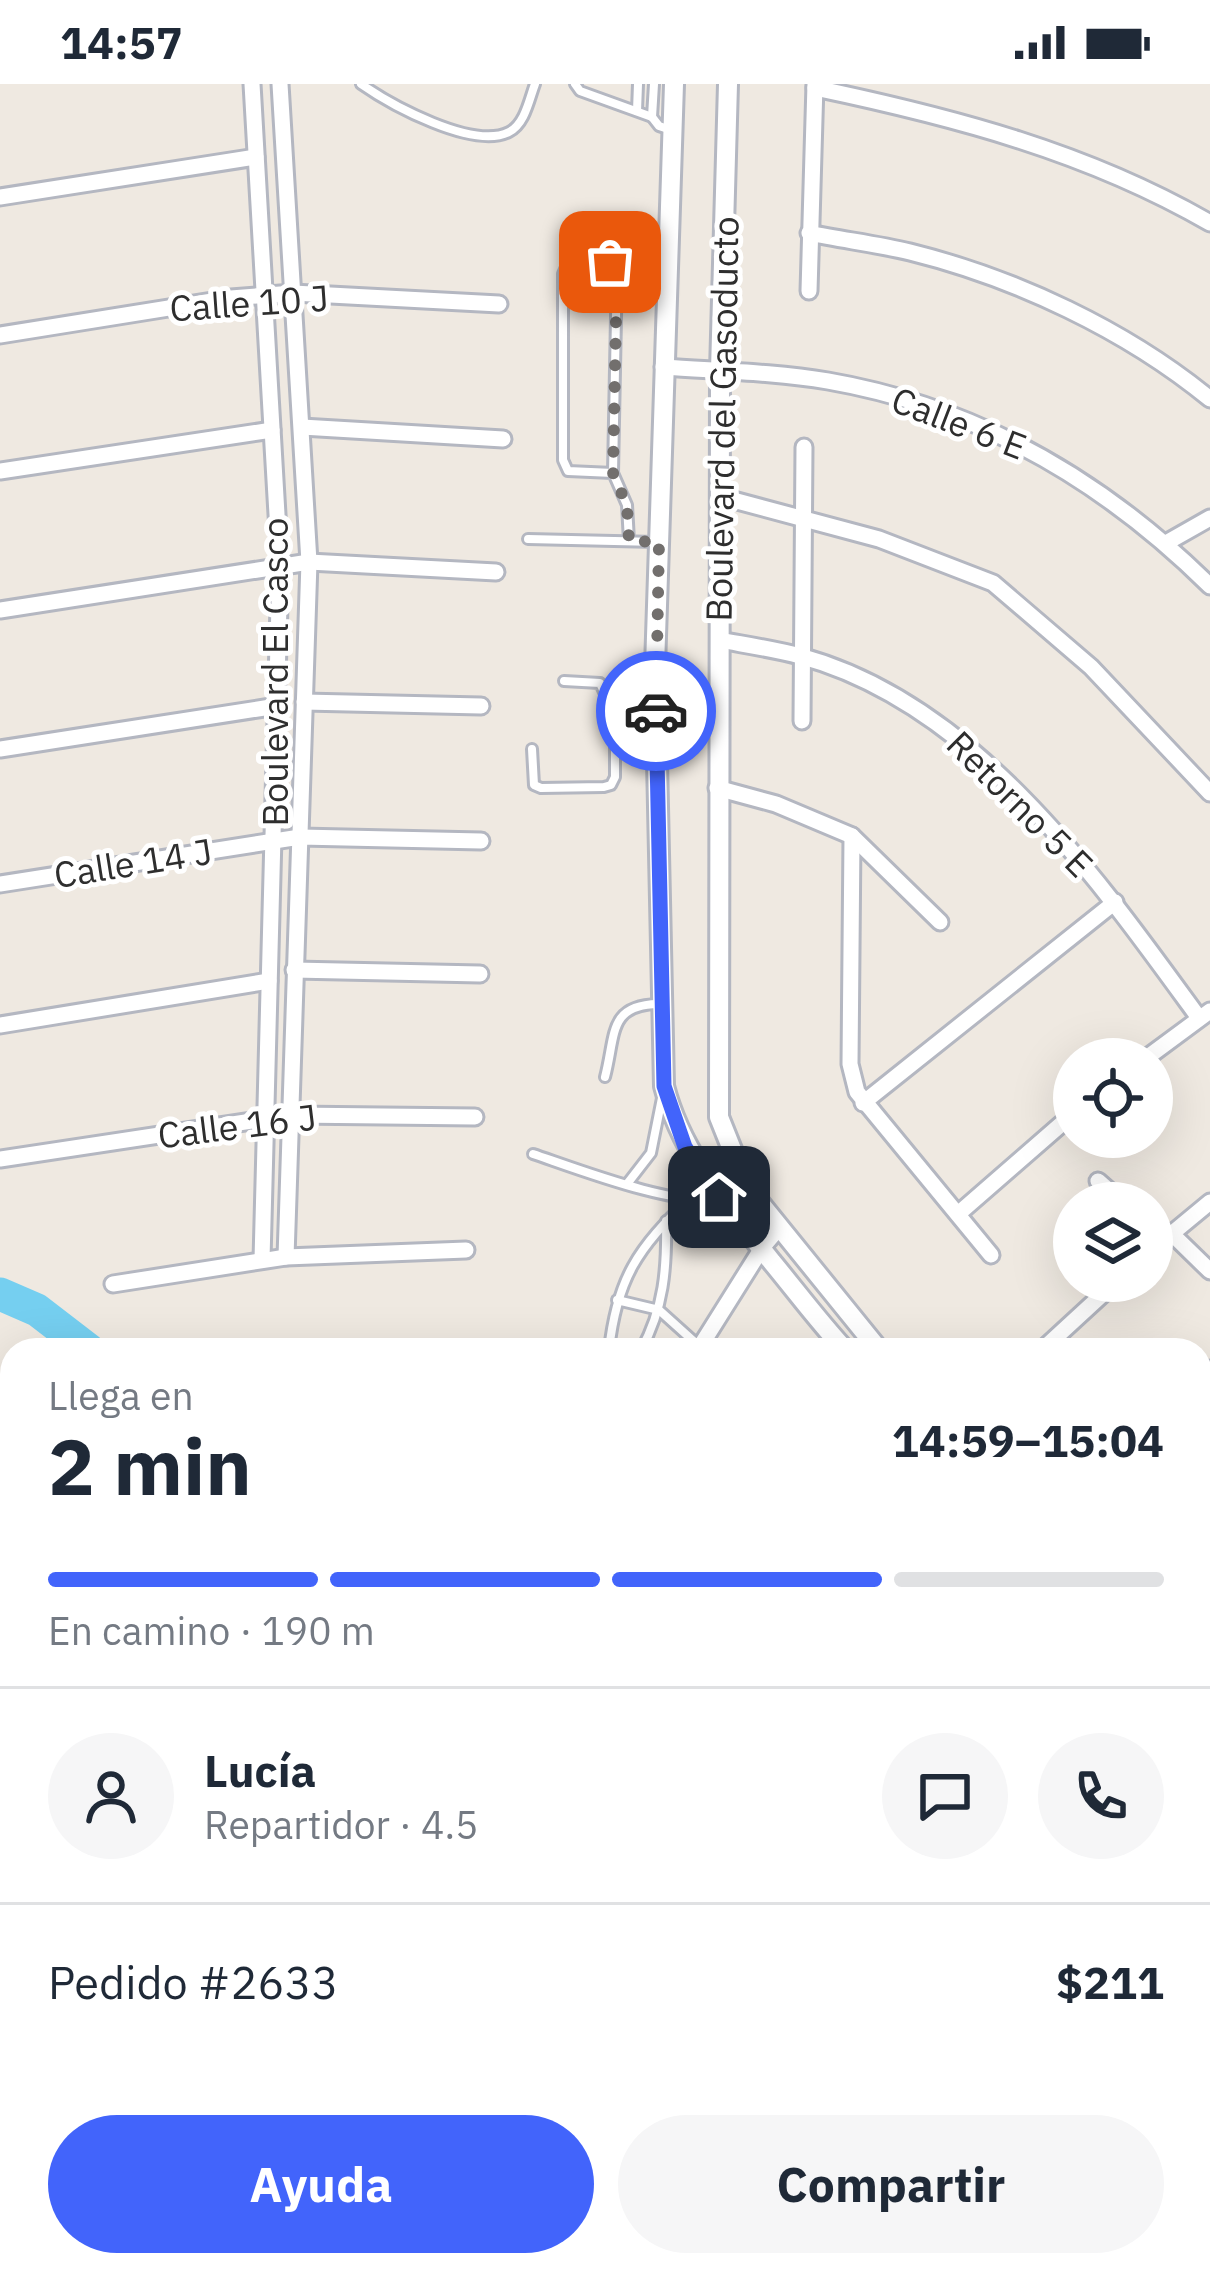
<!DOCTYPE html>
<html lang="es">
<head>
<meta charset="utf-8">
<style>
	:root { --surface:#fff; --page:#f6f6f7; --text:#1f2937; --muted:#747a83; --line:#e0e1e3; --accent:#4264fb }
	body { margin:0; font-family:"IBM Plex Sans",sans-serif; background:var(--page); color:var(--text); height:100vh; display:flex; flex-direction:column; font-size:45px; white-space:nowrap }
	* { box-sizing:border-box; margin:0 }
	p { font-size:39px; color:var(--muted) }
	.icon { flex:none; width:66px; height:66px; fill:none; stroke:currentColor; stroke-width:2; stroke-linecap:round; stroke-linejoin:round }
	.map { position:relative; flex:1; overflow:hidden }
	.sheet { position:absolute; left:0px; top:1254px; width:1212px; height:939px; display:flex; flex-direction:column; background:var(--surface); border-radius:36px 36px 0 0; box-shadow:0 12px 48px #0002 }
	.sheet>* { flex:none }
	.tools { position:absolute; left:1053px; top:954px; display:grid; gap:24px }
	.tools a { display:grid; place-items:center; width:120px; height:120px; border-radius:50%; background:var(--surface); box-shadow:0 12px 48px #0002; font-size:60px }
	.pin { position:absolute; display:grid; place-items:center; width:102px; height:102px; color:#fff; margin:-51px; border-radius:24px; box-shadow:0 6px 18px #0006 }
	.courier { position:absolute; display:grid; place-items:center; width:120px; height:120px; margin:-60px; border:9px solid #4264fb; border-radius:50%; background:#fff; color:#222; box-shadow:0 3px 15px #0007 }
	.head em { font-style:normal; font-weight:700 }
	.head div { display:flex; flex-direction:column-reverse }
	.head { display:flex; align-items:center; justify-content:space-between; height:204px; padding:0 48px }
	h1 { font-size:78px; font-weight:700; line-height:90px }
	.bar { display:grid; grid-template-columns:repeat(4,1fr); gap:18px 12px; align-content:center; height:144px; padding:0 48px }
	.bar i { height:15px; border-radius:9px; background:var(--line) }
	.bar .active { background:var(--accent) }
	.bar p { grid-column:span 4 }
	.line { display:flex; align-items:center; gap:30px; padding:0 48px; border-top:3px solid var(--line) }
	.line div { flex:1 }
	.round { display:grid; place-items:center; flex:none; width:126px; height:126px; border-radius:63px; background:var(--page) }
	.cta { display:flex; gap:24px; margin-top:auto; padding:24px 48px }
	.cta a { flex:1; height:138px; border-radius:72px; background:var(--accent); color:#fff; font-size:48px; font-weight:700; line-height:138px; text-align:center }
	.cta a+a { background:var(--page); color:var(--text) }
	.status { display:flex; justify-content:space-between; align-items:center; height:84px; padding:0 60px; background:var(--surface); direction:ltr }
	.status svg { height:33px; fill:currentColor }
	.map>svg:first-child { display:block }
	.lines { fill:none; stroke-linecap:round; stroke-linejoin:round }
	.river { stroke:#75cff0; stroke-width:33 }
	.service-casing { stroke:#b4b7c1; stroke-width:14 }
	.minor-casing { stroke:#b4b7c1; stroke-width:21 }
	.tertiary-casing { stroke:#b4b7c1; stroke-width:24 }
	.service { stroke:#fff; stroke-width:8 }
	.minor { stroke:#fff; stroke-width:15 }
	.tertiary { stroke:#fff; stroke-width:18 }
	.done { stroke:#726f6d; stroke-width:12; stroke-dasharray:0 21.6 }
	.route { stroke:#4264fb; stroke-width:15 }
	.labels { text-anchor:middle; stroke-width:10; stroke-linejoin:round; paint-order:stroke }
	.street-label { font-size:36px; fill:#2e2e2e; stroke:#fff }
</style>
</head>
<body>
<div class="status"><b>14:57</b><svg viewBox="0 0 49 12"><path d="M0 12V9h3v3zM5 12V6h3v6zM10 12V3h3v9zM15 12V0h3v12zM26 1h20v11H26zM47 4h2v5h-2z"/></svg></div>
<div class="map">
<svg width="1210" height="2192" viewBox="0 0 1210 2192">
	<rect width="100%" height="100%" fill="#efe9e1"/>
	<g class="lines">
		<g class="river">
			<polyline points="0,1210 37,1226 89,1266"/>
			<polyline points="841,2181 846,2192"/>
		</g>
		<g class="service-casing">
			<g id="service">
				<path d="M361 0C391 21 473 66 509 48 525 40 529 16 535 0"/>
				<polyline points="575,0 580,7 652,33 659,42 671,46"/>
				<polyline points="637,27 638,0"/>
				<polyline points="652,33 654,0"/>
				<polyline points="613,389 568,387 563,376 563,190 568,179 617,181 613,389 627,421 629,457"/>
				<polyline points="528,455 657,458"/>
				<polyline points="564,597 600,599 615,632"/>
				<polyline points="532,665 534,701 541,704 604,703 611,701 615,693 615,632 654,632"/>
				<path d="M605 993C616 951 608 921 658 920"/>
				<path d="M533 1070C572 1083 683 1126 719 1113L734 1077"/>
				<polyline points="627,1100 651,1069 662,1014"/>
				<polyline points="617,1216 659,1226 699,1262"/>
				<path d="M609 1266C617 1194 638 1164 689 1115"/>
				<path d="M641 1266C664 1224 667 1184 666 1137"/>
				<polyline points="0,1783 12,1820"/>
				<polyline points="0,1938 12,1906"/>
			</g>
		</g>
		<g class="minor-casing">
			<g id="minor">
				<polyline points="252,0 280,482 262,1176"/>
				<polyline points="280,0 309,478 286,1173"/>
				<path d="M815 4C953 33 1087 68 1210 139"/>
				<polyline points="0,113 256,73"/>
				<path d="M809 149C842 156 877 160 910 168 1015 194 1126 246 1210 315"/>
				<polyline points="809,207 815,0"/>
				<polyline points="0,251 231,214 293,209 499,220"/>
				<path d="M663 283C718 287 774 288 828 297 978 323 1103 396 1210 502"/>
				<polyline points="302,343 503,355"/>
				<polyline points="0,387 272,346"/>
				<polyline points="722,413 879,455 993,499 1091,583 1210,709"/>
				<polyline points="1166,459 1210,434"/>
				<polyline points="0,526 309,478 496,488"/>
				<path d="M719 556C746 561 774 565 800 572 975 619 1098 795 1199 934"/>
				<polyline points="304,618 481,622"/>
				<polyline points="802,637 804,363"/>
				<polyline points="0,665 277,622"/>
				<polyline points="717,704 776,720 852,752 940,838"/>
				<polyline points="852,752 850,980 857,1008 991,1171"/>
				<polyline points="0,800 300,753 481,757"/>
				<polyline points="294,886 480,890"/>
				<polyline points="0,941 269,897"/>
				<polyline points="1145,975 1210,927"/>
				<polyline points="863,1019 1115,818"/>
				<polyline points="0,1075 292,1031 475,1033"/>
				<polyline points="1098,1097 1123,1119"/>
				<polyline points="958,1130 1074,1029"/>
				<polyline points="1171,1149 1210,1187"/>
				<polyline points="1152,1166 1210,1118"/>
				<polyline points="113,1200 286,1173 466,1166"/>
				<polyline points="698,1266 762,1164 779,1144"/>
				<polyline points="1042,1266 1117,1197"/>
				<polyline points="1200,1294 1210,1285"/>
				<polyline points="1200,1378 1210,1388"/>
				<polyline points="0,1488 12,1489"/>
				<polyline points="1203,1488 1210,1494"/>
				<polyline points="0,1650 12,1652"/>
				<polyline points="1200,1805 1210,1813"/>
				<polyline points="1200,1975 1210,1969"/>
				<polyline points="0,2122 12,2125"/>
				<polyline points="1200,2138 1210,2132"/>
				<polyline points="213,2181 250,2192"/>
				<polyline points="345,2181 347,2192"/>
				<polyline points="520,2181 533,2192"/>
				<polyline points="996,2181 1003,2192"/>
				<polyline points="10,2192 13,2181"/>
				<polyline points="150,2192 153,2181"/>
				<polyline points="443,2192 447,2181"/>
				<polyline points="686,2192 699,2181"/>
				<polyline points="1103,2192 1123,2181"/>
			</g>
		</g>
		<g class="tertiary-casing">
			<g id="tertiary">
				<path d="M674 0 655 583 664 1002C682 1072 728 1122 772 1178 796 1207 819 1238 845 1266"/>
				<polyline points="728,0 720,287 719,1033 747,1103 879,1266"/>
				<polyline points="1200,1578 1210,1587"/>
				<polyline points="1200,1609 1210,1619"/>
			</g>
		</g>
		<use href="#service" class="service"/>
		<use href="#minor" class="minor"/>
		<use href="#tertiary" class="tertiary"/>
	</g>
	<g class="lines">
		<polyline class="done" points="610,178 617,181 613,389 627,422 629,457 659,458 656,627"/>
		<polyline class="route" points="656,627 664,1002 685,1063 719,1113"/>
	</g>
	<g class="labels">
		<g class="street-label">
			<text transform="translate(249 219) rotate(-4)" y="13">Calle 10 J</text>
			<text transform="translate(722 335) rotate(-89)" y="13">Boulevard del Gasoducto</text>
			<text transform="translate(959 339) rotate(21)" y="13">Calle 6 E</text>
			<text transform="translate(275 588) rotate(-90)" y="13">Boulevard El Casco</text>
			<text transform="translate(1020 720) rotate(45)" y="13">Retorno 5 E</text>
			<text transform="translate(133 779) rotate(-9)" y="13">Calle 14 J</text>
			<text transform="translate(237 1042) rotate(-7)" y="13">Calle 16 J</text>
		</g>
	</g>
</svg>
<div class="tools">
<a><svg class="icon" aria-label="locate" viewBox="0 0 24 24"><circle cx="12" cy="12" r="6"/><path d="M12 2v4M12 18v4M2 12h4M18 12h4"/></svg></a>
<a><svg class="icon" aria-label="layers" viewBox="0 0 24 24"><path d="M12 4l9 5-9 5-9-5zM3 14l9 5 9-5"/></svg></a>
</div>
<div class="pin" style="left:610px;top:178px;background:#ea580c"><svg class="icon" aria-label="bag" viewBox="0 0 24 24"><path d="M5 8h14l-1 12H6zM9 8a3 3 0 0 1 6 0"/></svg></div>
<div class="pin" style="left:719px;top:1113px;background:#1f2937"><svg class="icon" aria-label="home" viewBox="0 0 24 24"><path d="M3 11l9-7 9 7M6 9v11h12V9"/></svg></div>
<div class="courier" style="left:656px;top:627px"><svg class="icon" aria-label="car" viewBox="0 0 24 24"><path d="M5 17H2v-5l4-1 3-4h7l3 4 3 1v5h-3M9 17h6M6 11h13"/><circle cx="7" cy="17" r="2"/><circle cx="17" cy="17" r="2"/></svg></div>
<section class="sheet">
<div class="head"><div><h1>2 min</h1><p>Llega en</p></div><em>14:59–15:04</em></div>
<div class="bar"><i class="active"></i><i class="active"></i><i class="active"></i><i></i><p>En camino · 190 m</p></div>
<div class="line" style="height:216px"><a class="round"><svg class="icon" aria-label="person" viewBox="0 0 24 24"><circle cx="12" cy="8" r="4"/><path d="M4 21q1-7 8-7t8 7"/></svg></a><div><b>Lucía</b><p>Repartidor · 4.5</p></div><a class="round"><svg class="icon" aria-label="chat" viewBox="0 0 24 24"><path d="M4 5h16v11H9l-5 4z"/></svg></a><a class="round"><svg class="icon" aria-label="phone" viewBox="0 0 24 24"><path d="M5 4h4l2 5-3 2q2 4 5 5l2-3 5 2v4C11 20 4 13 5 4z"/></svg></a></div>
<div class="line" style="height:156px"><div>Pedido #2633</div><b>$211</b></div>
<div class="cta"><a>Ayuda</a><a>Compartir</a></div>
</section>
</div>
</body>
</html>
